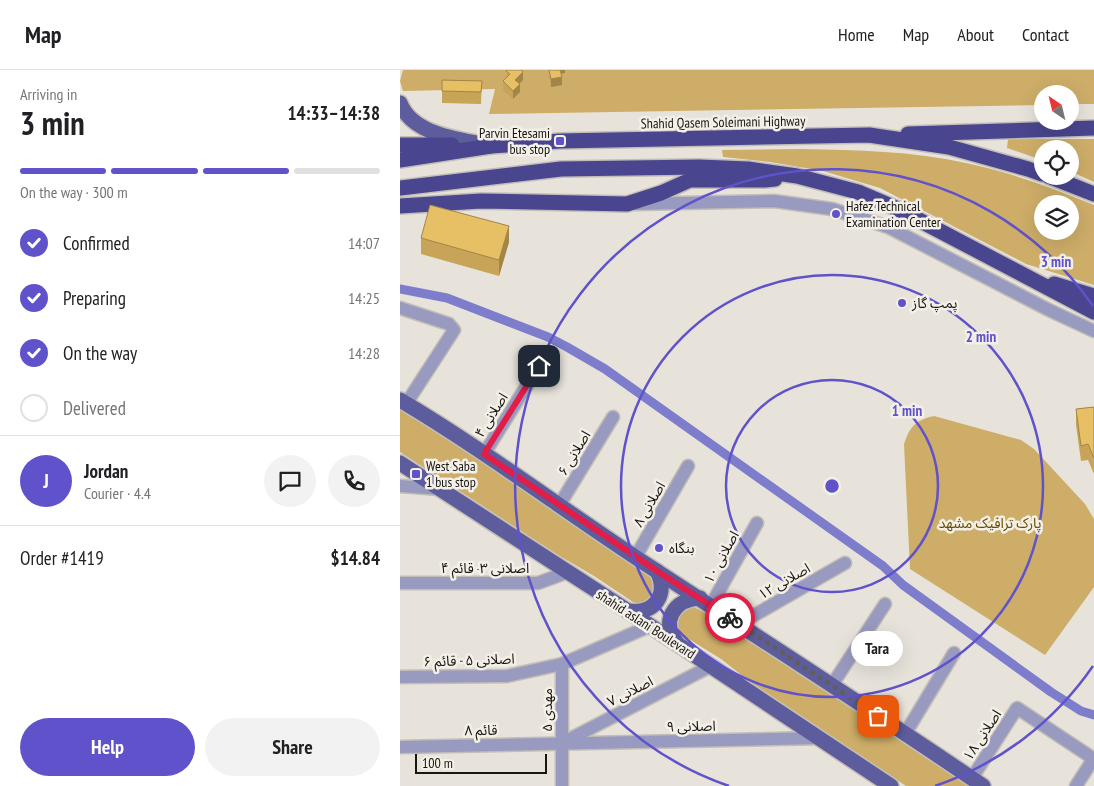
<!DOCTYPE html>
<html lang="en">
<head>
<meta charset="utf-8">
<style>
	:root { --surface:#fff; --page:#f2f2f2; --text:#202124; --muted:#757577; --line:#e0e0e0; --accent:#5f52cb }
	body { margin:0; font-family:"PT Sans Narrow","Noto Sans Arabic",sans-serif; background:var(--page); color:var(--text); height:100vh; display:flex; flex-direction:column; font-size:19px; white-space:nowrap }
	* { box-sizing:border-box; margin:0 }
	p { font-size:16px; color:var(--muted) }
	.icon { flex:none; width:28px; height:28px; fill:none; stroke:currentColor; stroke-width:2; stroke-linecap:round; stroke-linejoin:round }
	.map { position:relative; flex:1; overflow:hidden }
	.drawer { display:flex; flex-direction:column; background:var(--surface); width:400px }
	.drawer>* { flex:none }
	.needle { width:32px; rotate:325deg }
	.tools { position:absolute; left:634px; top:15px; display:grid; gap:10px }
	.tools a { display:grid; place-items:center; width:45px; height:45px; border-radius:50%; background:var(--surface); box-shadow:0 5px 20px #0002; font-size:25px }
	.scale { position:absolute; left:15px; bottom:12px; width:132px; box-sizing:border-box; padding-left:5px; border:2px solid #171613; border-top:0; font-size:14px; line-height:18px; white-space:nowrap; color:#171613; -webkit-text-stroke:4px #f4f0e8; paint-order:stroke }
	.pin { position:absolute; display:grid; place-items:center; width:42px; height:42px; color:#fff; margin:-21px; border-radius:10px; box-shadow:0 2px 8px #0006 }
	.courier { position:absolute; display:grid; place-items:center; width:50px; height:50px; margin:-25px; border:4px solid #e11d48; border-radius:50%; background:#fff; color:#222; box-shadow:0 1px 6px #0007 }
	.bubble { position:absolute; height:35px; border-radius:18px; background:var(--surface); box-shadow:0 5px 20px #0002; font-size:16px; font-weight:600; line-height:35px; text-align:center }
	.summary em { font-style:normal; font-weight:600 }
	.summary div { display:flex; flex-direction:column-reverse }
	.summary { display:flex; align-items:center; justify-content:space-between; height:85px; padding:0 20px }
	h1 { font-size:32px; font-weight:600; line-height:38px }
	.bar { display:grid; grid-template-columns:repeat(4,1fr); gap:8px 5px; align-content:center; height:60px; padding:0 20px }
	.bar i { height:6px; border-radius:4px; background:var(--line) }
	.bar .on { background:var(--accent) }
	.bar p { grid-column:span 4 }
	.line { display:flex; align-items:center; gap:12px; padding:0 20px; border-top:1px solid var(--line) }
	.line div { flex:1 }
	.round { display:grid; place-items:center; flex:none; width:52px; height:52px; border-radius:26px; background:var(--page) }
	ol { padding:0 20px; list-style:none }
	li { display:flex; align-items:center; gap:15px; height:55px }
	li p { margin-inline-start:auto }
	li .icon { padding:5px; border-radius:50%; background:var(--accent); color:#fff; stroke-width:4 }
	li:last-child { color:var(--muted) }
	li i { width:28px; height:28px; border:2px solid var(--line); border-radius:50% }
	.button { display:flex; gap:10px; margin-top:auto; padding:10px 20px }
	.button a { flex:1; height:58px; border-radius:30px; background:var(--accent); color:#fff; font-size:20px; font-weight:600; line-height:58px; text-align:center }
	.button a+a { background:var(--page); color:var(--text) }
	header { display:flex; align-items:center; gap:30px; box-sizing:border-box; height:70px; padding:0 25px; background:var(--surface); border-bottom:1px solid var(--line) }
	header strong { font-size:24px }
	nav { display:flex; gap:28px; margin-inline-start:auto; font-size:18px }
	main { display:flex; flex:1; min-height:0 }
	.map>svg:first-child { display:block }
	.green { fill:#cdad68; fill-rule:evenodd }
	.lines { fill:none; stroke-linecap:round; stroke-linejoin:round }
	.canal { stroke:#7d7dcc; stroke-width:9 }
	.minor-casing { stroke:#c2beb7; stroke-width:15 }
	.major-casing { stroke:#c2beb7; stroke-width:18 }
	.highway-casing { stroke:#c2beb7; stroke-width:18 }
	.minor { stroke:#999abf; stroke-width:12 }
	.major { stroke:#5d5c9c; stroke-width:15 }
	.highway { stroke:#49458e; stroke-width:15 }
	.wall { fill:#c7a457 }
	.shaded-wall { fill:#a28647 }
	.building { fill:#e7bf65; stroke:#a28647 }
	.done { stroke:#605e59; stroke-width:5; stroke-dasharray:0 9 }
	.route { stroke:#e11d48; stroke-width:6 }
	.ring { fill:none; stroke:#5f52cb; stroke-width:2.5 }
	.poi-dot { fill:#5f52cb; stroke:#f4f0e8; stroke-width:2 }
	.labels { text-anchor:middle; stroke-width:5; stroke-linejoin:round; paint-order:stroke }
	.street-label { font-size:14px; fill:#171613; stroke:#f4f0e8 }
	.poi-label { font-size:14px; fill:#171613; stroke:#f4f0e8; text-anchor:start }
	.park-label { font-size:14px; fill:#664c00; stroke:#f4f0e8 }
	.centre { fill:#5f52cb; stroke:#f4f0e8; stroke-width:2.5 }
	.ring-label { font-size:15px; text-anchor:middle; font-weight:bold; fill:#5f52cb; stroke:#f4f0e8; stroke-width:5; stroke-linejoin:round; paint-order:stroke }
</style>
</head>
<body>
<header>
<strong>Map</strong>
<nav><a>Home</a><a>Map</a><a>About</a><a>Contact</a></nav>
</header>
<main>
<section class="drawer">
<div class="summary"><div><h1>3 min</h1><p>Arriving in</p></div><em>14:33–14:38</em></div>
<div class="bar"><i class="on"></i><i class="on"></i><i class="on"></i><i></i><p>On the way · 300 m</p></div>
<ol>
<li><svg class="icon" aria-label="check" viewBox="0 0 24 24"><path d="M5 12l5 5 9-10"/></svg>Confirmed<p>14:07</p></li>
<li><svg class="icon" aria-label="check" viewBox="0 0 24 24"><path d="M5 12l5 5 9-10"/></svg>Preparing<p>14:25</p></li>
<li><svg class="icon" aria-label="check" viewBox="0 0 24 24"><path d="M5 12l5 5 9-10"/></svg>On the way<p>14:28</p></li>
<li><i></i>Delivered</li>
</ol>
<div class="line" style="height:90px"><b class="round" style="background:var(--accent);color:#fff">J</b><div><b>Jordan</b><p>Courier · 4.4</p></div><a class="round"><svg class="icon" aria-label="chat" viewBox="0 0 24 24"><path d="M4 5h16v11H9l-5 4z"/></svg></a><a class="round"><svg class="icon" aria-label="phone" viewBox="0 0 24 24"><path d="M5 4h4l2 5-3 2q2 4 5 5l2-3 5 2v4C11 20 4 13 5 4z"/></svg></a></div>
<div class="line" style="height:65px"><div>Order #1419</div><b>$14.84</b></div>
<div class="button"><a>Help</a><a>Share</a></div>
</section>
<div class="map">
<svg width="694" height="716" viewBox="0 0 694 716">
	<rect width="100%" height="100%" fill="#e7e3db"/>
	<g class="green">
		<polygon points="3,0 694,0 694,34 670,34 670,24 642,24 642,35 89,44 95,19 3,21 0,11"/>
		<polygon points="608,69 694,69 694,112 670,101 670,79 642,79 642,90 607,78"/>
		<path d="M402 79C457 80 512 81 566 93 610 102 652 118 694 135V215L626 194 480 118 423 101 370 92 323 87 322 80ZM642 134H670V161H642Z"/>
		<polygon points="0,339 168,447 211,481 249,505 254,511 256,519 250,531 239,534 233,532 194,506 158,485 0,382"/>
		<path d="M534 346 621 370 634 379 685 434 694 449V517L645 585 510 499 504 374C510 356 516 350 534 346Z"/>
		<polygon points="291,536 300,540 340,565 370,580 574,716 506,716 349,611 321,589 284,566 277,559 275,552 277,544"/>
	</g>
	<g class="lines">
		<polyline class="canal" points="0,219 47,228 148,267 167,277 205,299 483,496 503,515 651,622 681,641 694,645"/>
		<g class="minor-casing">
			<g id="minor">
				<polyline points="234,134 374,131 432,139 488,157 649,240 694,261"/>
				<polyline points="0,238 49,254 54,260 6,334"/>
				<polyline points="84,384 139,296"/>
				<polyline points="0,416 40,419"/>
				<polyline points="160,434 213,347"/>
				<polyline points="236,486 288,396"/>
				<polyline points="0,513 138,513 168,502"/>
				<polyline points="311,535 357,453"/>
				<polyline points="339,554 445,493"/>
				<polyline points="0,607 107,606 162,594 250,556"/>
				<polyline points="432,615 485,534"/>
				<polyline points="505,664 554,583"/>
				<polyline points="164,672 311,596"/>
				<polyline points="0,677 421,668"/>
				<polyline points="572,708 617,638 694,689"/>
				<polyline points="162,716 162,594"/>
				<polyline points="676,716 694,688"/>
			</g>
		</g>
		<g class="major-casing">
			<g id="major">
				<path d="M0 33C13 66 61 69 91 76"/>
				<path d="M0 330C89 383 171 446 258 502 367 573 476 643 583 716"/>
				<polyline points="0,393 228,541 491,716"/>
				<path d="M228 541C254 545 269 525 257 501"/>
				<path d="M277 573C260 552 274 529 300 528"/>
			</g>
		</g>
		<g class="highway-casing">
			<g id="highway">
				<polyline points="508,64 694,58"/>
				<polyline points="0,75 52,75"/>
				<polyline points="0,90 91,76 160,71 469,65 549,77 628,99 642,104"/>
				<polyline points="648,106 694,124"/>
				<polyline points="0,118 161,99 299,97 348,99 397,106 458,122 498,139 694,242"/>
				<polyline points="0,136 81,131 227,134 261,123 290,110 365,110 375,109"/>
				<polyline points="654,214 694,226"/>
			</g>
		</g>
		<use href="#minor" class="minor"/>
		<use href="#major" class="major"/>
		<use href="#highway" class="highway"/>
	</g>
	<g class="wall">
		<polygon points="107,0 124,0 123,2 123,10 119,14 120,22 113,29 103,20 103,11 106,8"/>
		<polygon points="149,0 165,0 165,3 161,4 162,15 151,17 149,7"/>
		<polygon points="42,10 82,11 81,34 42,33"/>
		<polygon points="21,168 109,172 99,206 21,184"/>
		<polygon points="694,337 694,404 688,390 681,391 676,355 676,339"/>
	</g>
	<g class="shaded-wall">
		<polygon points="159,0 165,0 165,3 159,4"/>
		<polygon points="123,2 123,10 115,18 115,10"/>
		<polygon points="162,7 162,15 151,17 151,9"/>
		<polygon points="120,14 120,22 113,29 113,21"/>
		<polygon points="109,156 109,172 99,206 99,190"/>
	</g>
	<g class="building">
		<polygon points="107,0 121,0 123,2 115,10 120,14 113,21 103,11 110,4 106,1"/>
		<polygon points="149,0 160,0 162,7 151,9"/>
		<polygon points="42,10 82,11 81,22 42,21"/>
		<polygon points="30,135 109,156 99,190 21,168"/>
		<polygon points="694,337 694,388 688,374 681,376 676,339"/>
	</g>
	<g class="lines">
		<polyline class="done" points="330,548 478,646"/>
		<polyline class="route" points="139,296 84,384 257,501 330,548"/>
	</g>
	<g class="ring">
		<circle cx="432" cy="416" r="106"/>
		<circle cx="432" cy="416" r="211"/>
		<path d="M693 596A317 317 0 0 1 535 716M329 716A317 317 0 1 1 693 236"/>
	</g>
	<g class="poi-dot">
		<rect x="155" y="66" width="10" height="10" rx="2.5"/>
		<circle cx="436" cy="144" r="5"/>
		<circle cx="502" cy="233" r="5"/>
		<rect x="11" y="399" width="10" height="10" rx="2.5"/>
		<circle cx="259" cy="478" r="5"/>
	</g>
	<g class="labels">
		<g class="street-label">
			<text transform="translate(323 52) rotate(-1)" y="5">Shahid Qasem Soleimani Highway</text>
			<text transform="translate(91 345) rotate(-58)" y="5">اصلانی ۴</text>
			<text transform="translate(174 383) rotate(-59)" y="5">اصلانی ۶</text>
			<text transform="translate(249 434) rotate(-60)" y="5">اصلانی ۸</text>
			<text transform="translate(321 487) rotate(-61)" y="5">اصلانی ۱۰</text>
			<text x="85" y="503">اصلانی ۳- قائم ۴</text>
			<text transform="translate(384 511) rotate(-30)" y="5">اصلانی ۱۲</text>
			<text transform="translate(246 554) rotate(33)" y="5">shahid aslani Boulevard</text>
			<text transform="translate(69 590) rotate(-2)" y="5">اصلانی ۵ - قائم ۶</text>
			<text transform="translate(230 621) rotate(-27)" y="5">اصلانی ۷</text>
			<text transform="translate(147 640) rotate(-90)" y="5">مهدی ۵</text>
			<text transform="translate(291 656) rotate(-1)" y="5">اصلانی ۹</text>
			<text transform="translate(81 660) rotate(-1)" y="5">قائم ۸</text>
			<text transform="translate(582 665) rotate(-57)" y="5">اصلانی ۱۸</text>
		</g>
		<g class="poi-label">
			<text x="150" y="68" text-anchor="end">Parvin Etesami<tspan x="150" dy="16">bus stop</tspan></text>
			<text x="446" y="141">Hafez Technical<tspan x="446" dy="16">Examination Center</tspan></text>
			<text x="512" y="238">پمپ گاز</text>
			<text x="26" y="401">West Saba<tspan x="26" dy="16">1 bus stop</tspan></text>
			<text x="269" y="483">بنگاه</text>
		</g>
		<g class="park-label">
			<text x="590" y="458">پارک ترافیک مشهد</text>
		</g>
	</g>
	<circle cx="432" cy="416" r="8" class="centre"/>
	<g class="ring-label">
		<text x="656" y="197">3 min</text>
		<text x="581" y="272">2 min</text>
		<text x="507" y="346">1 min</text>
	</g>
</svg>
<div class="tools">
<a><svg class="needle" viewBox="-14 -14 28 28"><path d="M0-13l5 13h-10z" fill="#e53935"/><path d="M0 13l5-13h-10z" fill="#757577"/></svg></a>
<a><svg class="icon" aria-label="locate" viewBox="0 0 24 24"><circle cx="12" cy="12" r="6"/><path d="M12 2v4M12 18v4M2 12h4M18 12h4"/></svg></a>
<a><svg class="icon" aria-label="layers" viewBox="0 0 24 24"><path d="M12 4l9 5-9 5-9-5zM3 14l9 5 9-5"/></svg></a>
</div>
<div class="scale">100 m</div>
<div class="pin" style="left:478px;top:646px;background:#ea580c"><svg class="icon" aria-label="bag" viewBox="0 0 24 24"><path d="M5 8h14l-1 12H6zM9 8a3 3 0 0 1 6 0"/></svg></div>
<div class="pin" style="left:139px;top:296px;background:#1f2937"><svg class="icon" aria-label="home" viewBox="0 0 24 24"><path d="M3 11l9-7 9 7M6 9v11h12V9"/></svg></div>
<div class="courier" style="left:330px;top:548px"><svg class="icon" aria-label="bike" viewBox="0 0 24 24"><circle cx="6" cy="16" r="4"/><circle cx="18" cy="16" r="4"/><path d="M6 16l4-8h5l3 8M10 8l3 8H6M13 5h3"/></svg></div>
<div class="bubble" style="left:451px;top:561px;width:52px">Tara</div>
</div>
</main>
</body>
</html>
